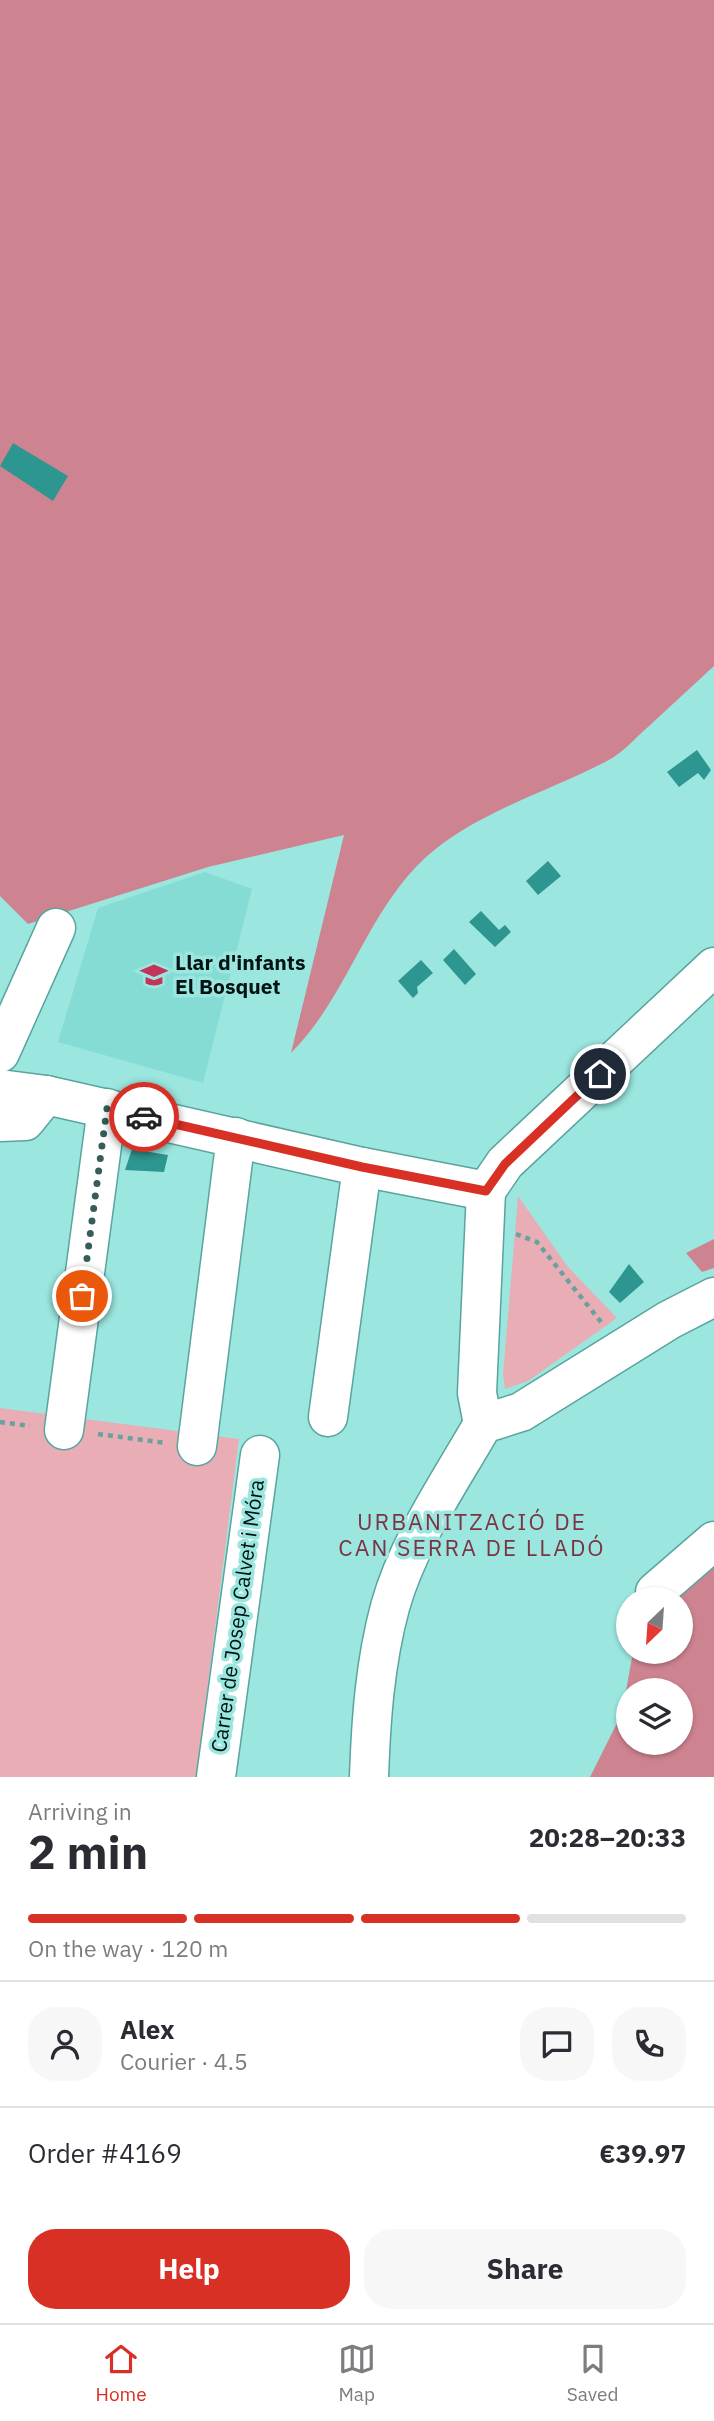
<!DOCTYPE html>
<html lang="en">
<head>
<meta charset="utf-8">
<style>
	:root { --surface:#fff; --page:#f7f7f7; --text:#2b2b33; --muted:#7c7c81; --line:#e1e1e2; --accent:#d93025 }
	body { margin:0; font-family:"IBM Plex Sans",sans-serif; background:var(--page); color:var(--text); height:100vh; display:flex; flex-direction:column; font-size:26px; white-space:nowrap }
	* { box-sizing:border-box; margin:0 }
	p { font-size:23px; color:var(--muted) }
	.icon { flex:none; width:38px; height:38px; fill:none; stroke:currentColor; stroke-width:2; stroke-linecap:round; stroke-linejoin:round }
	.map { position:relative; height:1777px; overflow:hidden }
	.drawer { display:flex; flex-direction:column; background:var(--surface); flex:1 }
	.drawer>* { flex:none }
	.needle { width:46px; rotate:205deg }
	.buttons { position:absolute; left:616px; top:1587px; display:grid; gap:14px }
	.buttons a { display:grid; place-items:center; width:77px; height:77px; border-radius:50%; background:var(--surface); box-shadow:0 2px 5px #0004; font-size:35px }
	.pin { position:absolute; display:grid; place-items:center; width:60px; height:60px; color:#fff; margin:-30px; border:4px solid #fff; border-radius:50%; box-shadow:0 2px 7px #0007 }
	.courier { position:absolute; display:grid; place-items:center; width:70px; height:70px; margin:-35px; border:5px solid #d93025; border-radius:50%; background:#fff; color:#222; box-shadow:0 2px 9px #0007 }
	.head em { font-style:normal; font-weight:700 }
	.head div { display:flex; flex-direction:column-reverse }
	.head { display:flex; align-items:center; justify-content:space-between; height:119px; padding:0 28px }
	h1 { font-size:46px; font-weight:700; line-height:52px }
	.bar { display:grid; grid-template-columns:repeat(4,1fr); gap:10px 7px; align-content:center; height:84px; padding:0 28px }
	.bar i { height:9px; border-radius:5px; background:var(--line) }
	.bar .selected { background:var(--accent) }
	.bar p { grid-column:span 4 }
	.line { display:flex; align-items:center; gap:18px; padding:0 28px; border-top:2px solid var(--line) }
	.line div { flex:1 }
	.round { display:grid; place-items:center; flex:none; width:74px; height:74px; border-radius:28px; background:var(--page) }
	.cta { display:flex; gap:14px; margin-top:auto; padding:14px 28px }
	.cta a { flex:1; height:80px; border-radius:28px; background:var(--accent); color:#fff; font-size:28px; font-weight:700; line-height:80px; text-align:center }
	.cta a+a { background:var(--page); color:var(--text) }
	.menu { display:flex; justify-content:space-around; align-items:center; height:98px; border-top:2px solid var(--line); background:var(--surface); font-size:19px; color:var(--muted) }
	.menu a { display:grid; justify-items:center; gap:4px }
	.menu .selected { color:var(--accent) }
	.map>svg:first-child { display:block }
	.built { fill:#85dcd5 }
	.green { fill:#e9adb5 }
	.forest { fill:#ce8490; fill-rule:evenodd }
	.water { fill:#2e9690 }
	.lines { fill:none; stroke-linecap:round; stroke-linejoin:round }
	.minor-casing { stroke:#59a49e; stroke-width:41 }
	.path { stroke:#69a29d; stroke-width:4.5; stroke-dasharray:5 5; stroke-linecap:butt }
	.minor { stroke:#fff; stroke-width:38 }
	.done { stroke:#365d59; stroke-width:7; stroke-dasharray:0 12.6 }
	.route { stroke:#d93025; stroke-width:9 }
	.labels { text-anchor:middle; stroke-width:7; stroke-linejoin:round; paint-order:stroke }
	.poi-label { font-size:21px; font-weight:bold; fill:#001211; stroke:#9be7e0; text-anchor:start }
	.street-label { font-size:21px; fill:#001211; stroke:#9be7e0 }
	.neighbourhood-label { font-size:23px; letter-spacing:2px; fill:#7c3443; stroke:#9be7e0 }
</style>
</head>
<body>
<div class="map">
<svg width="714" height="1777" viewBox="0 0 714 1777">
	<rect width="100%" height="100%" fill="#9be7e0"/>
	<polygon class="built" points="205,872 252,889 203,1083 58,1042 98,908"/>
	<g class="green">
		<polygon points="518,1196 568,1267 617,1318 528,1381 505,1389 503,1374"/>
		<polygon points="0,1408 239,1439 196,1777 0,1777"/>
	</g>
	<g class="forest">
		<path d="M0 0H714V666C692 686 670 707 648 727 634 739 624 752 607 761 548 792 476 812 425 858 366 913 348 996 291 1053L344 835 208 867 28 924 0 896Z"/>
		<polygon points="714,1239 714,1268 702,1272 686,1253"/>
		<path d="M714 1565V1777H590L622 1713 633 1652H681V1600L662 1599ZM628 1690H681V1743H628Z"/>
	</g>
	<g class="water">
		<polygon points="13,443 68,476 53,501 0,466"/>
		<polygon points="697,750 711,770 704,780 698,773 679,787 667,772"/>
		<polygon points="548,861 561,876 538,895 526,881"/>
		<polygon points="481,911 499,930 505,925 511,932 495,947 469,922"/>
		<polygon points="454,949 476,974 465,985 443,960"/>
		<polygon points="421,960 433,973 417,987 418,993 413,998 398,981"/>
		<polygon points="132,1149 168,1155 164,1172 125,1170"/>
		<polygon points="629,1264 644,1282 620,1303 609,1292"/>
	</g>
	<g class="lines">
		<g class="minor-casing">
			<g id="minor">
				<polyline points="0,1053 56,928"/>
				<polyline points="0,1089 46,1095 362,1167 486,1191"/>
				<polyline points="0,1122 25,1121 46,1095"/>
				<polyline points="486,1191 505,1163 714,967"/>
				<polyline points="328,1417 362,1167"/>
				<polyline points="483,1424 477,1393 486,1191"/>
				<polyline points="64,1430 107,1108"/>
				<polyline points="197,1446 236,1137"/>
				<polyline points="655,1592 714,1541"/>
				<polyline points="216,1777 260,1455"/>
				<path d="M369 1777C371 1719 375 1663 390 1607 408 1542 450 1482 483 1424L521 1412 669 1320 714 1297"/>
			</g>
		</g>
		<g class="path">
			<polyline points="516,1234 537,1242 601,1322"/>
			<polyline points="0,1422 30,1426"/>
			<polyline points="98,1434 166,1443"/>
		</g>
		<use href="#minor" class="minor"/>
	</g>
	<g class="lines">
		<polyline class="done" points="82,1296 107,1108 144,1117"/>
		<polyline class="route" points="144,1117 362,1167 486,1191 505,1164 600,1074"/>
	</g>
	<defs>
		<g id="school-bare" transform="scale(2.1)"><path d="M0-5L7-2L0 1L-7-2ZM-4 1L0 2.5L4 1V4Q0 6-4 4Z" fill="#c3345b" stroke="#9be7e0" stroke-width="2.5" paint-order="stroke"/></g>
	</defs>
	<g fill-rule="evenodd">
		<use href="#school-bare" x="154" y="975"/>
	</g>
	<g class="labels">
		<g class="poi-label">
			<text x="175" y="970">Llar d'infants<tspan x="175" dy="24">El Bosquet</tspan></text>
		</g>
		<g class="street-label">
			<text transform="translate(238 1616) rotate(-82)" y="7">Carrer de Josep Calvet i Móra</text>
		</g>
		<g class="neighbourhood-label">
			<text x="472" y="1530">URBANITZACIÓ DE<tspan x="472" dy="26">CAN SERRA DE LLADÓ</tspan></text>
		</g>
	</g>
</svg>
<div class="buttons">
<a><svg class="needle" viewBox="-14 -14 28 28"><path d="M0-13l5 13h-10z" fill="#e53935"/><path d="M0 13l5-13h-10z" fill="#7c7c81"/></svg></a>
<a><svg class="icon" aria-label="layers" viewBox="0 0 24 24"><path d="M12 4l9 5-9 5-9-5zM3 14l9 5 9-5"/></svg></a>
</div>
<div class="pin" style="left:82px;top:1296px;background:#ea580c"><svg class="icon" aria-label="bag" viewBox="0 0 24 24"><path d="M5 8h14l-1 12H6zM9 8a3 3 0 0 1 6 0"/></svg></div>
<div class="pin" style="left:600px;top:1074px;background:#1f2937"><svg class="icon" aria-label="home" viewBox="0 0 24 24"><path d="M3 11l9-7 9 7M6 9v11h12V9"/></svg></div>
<div class="courier" style="left:144px;top:1117px"><svg class="icon" aria-label="car" viewBox="0 0 24 24"><path d="M5 17H2v-5l4-1 3-4h7l3 4 3 1v5h-3M9 17h6M6 11h13"/><circle cx="7" cy="17" r="2"/><circle cx="17" cy="17" r="2"/></svg></div>
</div>
<section class="drawer">
<div class="head"><div><h1>2 min</h1><p>Arriving in</p></div><em>20:28–20:33</em></div>
<div class="bar"><i class="selected"></i><i class="selected"></i><i class="selected"></i><i></i><p>On the way · 120 m</p></div>
<div class="line" style="height:126px"><a class="round"><svg class="icon" aria-label="person" viewBox="0 0 24 24"><circle cx="12" cy="8" r="4"/><path d="M4 21q1-7 8-7t8 7"/></svg></a><div><b>Alex</b><p>Courier · 4.5</p></div><a class="round"><svg class="icon" aria-label="chat" viewBox="0 0 24 24"><path d="M4 5h16v11H9l-5 4z"/></svg></a><a class="round"><svg class="icon" aria-label="phone" viewBox="0 0 24 24"><path d="M5 4h4l2 5-3 2q2 4 5 5l2-3 5 2v4C11 20 4 13 5 4z"/></svg></a></div>
<div class="line" style="height:91px"><div>Order #4169</div><b>€39.97</b></div>
<div class="cta"><a>Help</a><a>Share</a></div>
</section>
<nav class="menu">
<a class="selected"><svg class="icon" aria-label="home" viewBox="0 0 24 24"><path d="M3 11l9-7 9 7M6 9v11h12V9"/></svg>Home</a>
<a><svg class="icon" aria-label="map" viewBox="0 0 24 24"><path d="M3 6l6-2 6 2 6-2v14l-6 2-6-2-6 2zM9 4v14M15 6v14"/></svg>Map</a>
<a><svg class="icon" aria-label="saved" viewBox="0 0 24 24"><path d="M7 4h10v16l-5-4-5 4z"/></svg>Saved</a>
</nav>
</body>
</html>
